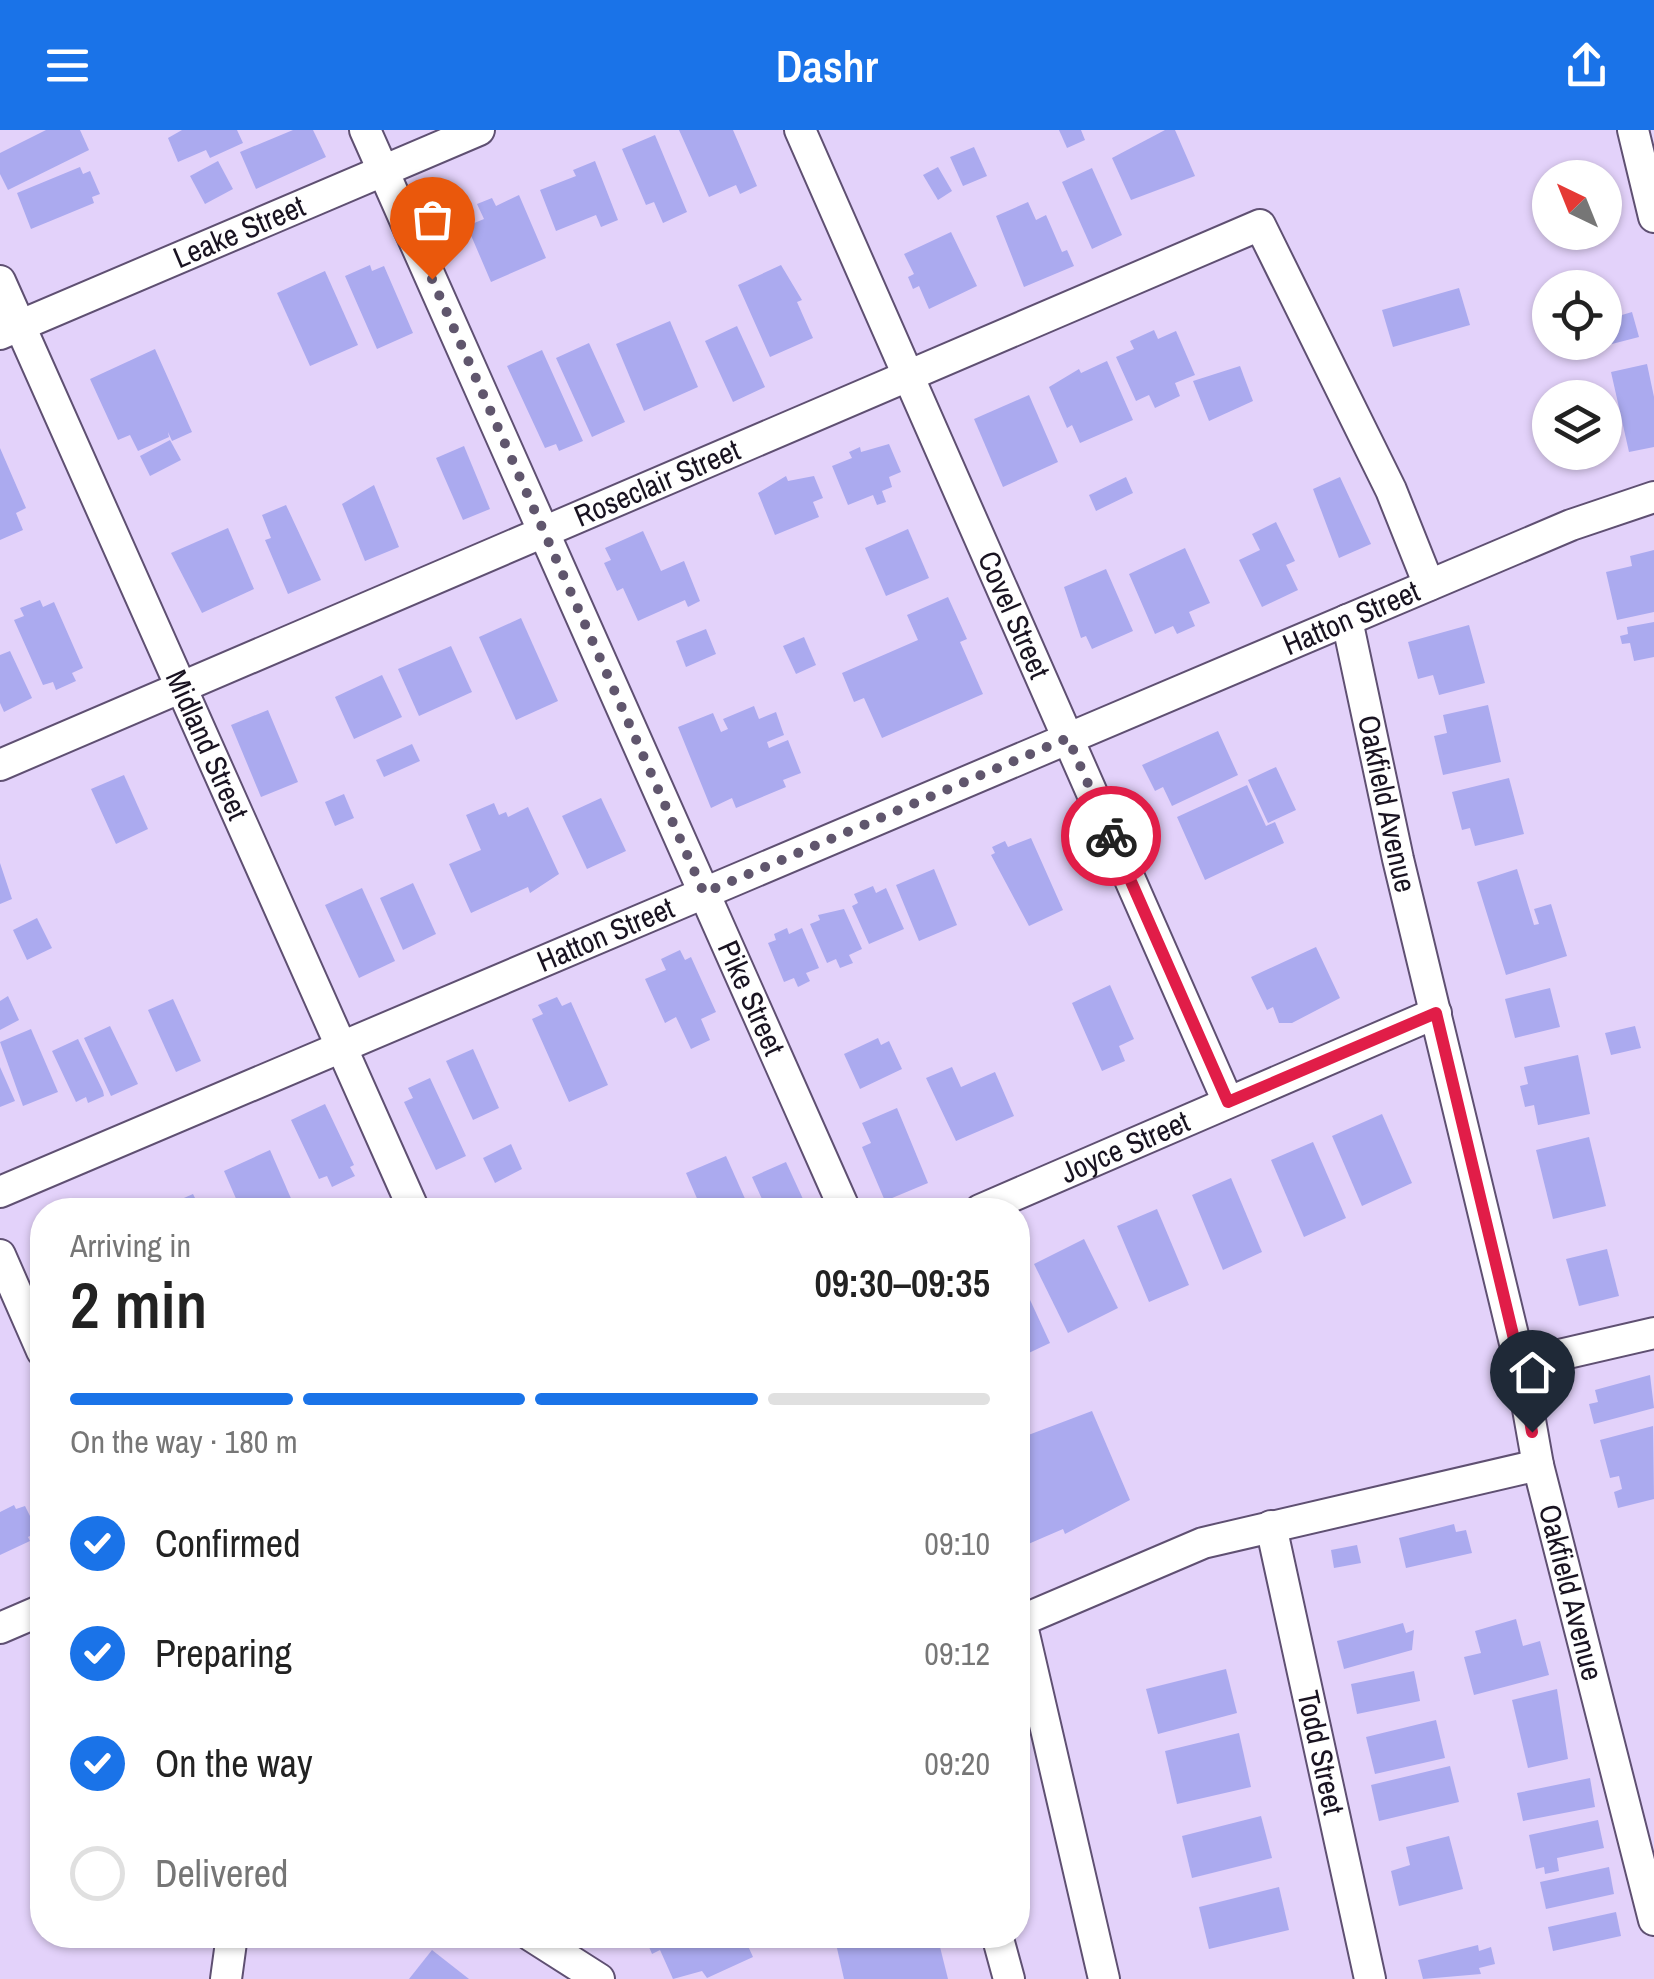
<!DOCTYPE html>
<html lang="en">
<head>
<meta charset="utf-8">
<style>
	:root { --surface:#fff; --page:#f2f2f2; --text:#222; --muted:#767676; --line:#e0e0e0; --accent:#1a73e8 }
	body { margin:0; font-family:"Archivo Narrow",sans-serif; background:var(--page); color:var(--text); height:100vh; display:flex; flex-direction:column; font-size:38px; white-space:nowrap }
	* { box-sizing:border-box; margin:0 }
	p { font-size:32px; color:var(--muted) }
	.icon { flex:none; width:55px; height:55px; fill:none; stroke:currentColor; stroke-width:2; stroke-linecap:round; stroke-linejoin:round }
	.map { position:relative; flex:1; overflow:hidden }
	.side { position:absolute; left:30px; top:1068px; width:1000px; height:750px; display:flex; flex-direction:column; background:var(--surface); border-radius:40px; box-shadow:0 2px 8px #0004 }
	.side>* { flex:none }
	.needle { width:65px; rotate:317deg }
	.buttons { position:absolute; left:1532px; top:30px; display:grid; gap:20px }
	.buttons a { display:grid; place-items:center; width:90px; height:90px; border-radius:50%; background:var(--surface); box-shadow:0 2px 8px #0004; font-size:50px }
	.pin { position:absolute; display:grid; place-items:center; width:85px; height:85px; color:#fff; margin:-102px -42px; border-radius:50% 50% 50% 0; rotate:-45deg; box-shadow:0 0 10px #0007 }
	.pin .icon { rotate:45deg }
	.courier { position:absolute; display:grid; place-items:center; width:100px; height:100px; margin:-50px; border:8px solid #e11d48; border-radius:50%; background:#fff; color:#222; box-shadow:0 2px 12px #0007 }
	.headline em { font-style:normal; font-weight:600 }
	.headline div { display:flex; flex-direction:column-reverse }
	.headline { display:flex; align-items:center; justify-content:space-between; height:170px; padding:0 40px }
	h1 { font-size:65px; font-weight:600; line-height:75px }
	.bar { display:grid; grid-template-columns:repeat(4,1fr); gap:15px 10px; align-content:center; height:120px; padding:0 40px }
	.bar i { height:12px; border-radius:8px; background:var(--line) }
	.bar .selected { background:var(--accent) }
	.bar p { grid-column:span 4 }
	ol { padding:0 40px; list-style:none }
	li { display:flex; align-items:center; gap:30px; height:110px }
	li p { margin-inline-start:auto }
	li .icon { padding:10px; border-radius:50%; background:var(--accent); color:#fff; stroke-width:4 }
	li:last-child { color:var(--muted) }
	li i { width:55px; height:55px; border:5px solid var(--line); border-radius:50% }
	header { display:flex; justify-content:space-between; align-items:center; height:130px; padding:0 40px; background:var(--accent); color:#fff; font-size:45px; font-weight:600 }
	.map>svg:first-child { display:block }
	.building { fill:#abaaef }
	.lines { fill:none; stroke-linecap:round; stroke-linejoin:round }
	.street-casing { stroke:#5f5072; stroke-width:34 }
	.street { stroke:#fff; stroke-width:30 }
	.done { stroke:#60566d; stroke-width:10; stroke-dasharray:0 18 }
	.route { stroke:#e11d48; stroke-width:12 }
	.labels { text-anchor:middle; stroke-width:10; stroke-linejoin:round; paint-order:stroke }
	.street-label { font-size:30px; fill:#191321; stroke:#fdfbff }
</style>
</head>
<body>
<header><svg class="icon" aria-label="menu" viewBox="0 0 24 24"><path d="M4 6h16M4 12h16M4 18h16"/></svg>Dashr<svg class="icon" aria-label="share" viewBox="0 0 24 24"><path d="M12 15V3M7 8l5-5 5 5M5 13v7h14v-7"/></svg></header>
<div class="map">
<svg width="1654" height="1849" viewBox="0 0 1654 1849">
	<rect width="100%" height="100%" fill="#e3d2fa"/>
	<g class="building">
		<polygon points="46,0 80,0 89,20 8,60 0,44 0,23"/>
		<polygon points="182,0 237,0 243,13 210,28 206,20 178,32 168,8"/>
		<polygon points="293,0 313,0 326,27 256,59 240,22"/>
		<polygon points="679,0 733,0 757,56 740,64 736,55 709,67"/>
		<polygon points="1059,0 1081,0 1085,10 1067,18"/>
		<polygon points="1165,0 1175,0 1195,46 1131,70 1112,28"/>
		<polygon points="655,5 687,82 663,93 654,72 646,75 622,19"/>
		<polygon points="974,17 987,46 963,56 950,27"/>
		<polygon points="218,31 233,59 205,74 190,46"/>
		<polygon points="595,31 618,90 601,97 596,85 556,101 540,60 576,46 573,40"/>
		<polygon points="80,37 83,44 90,41 100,64 92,67 94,73 31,99 17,63"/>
		<polygon points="938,37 952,61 938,70 923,45"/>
		<polygon points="1092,38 1122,105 1092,119 1062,52"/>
		<polygon points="519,65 546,128 491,152 467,96 484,89 477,74 492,68 496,76"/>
		<polygon points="1028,72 1036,90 1046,85 1062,122 1067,120 1074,136 1024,157 996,86"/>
		<polygon points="951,102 977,156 929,179 919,156 913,159 908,147 914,144 904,124"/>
		<polygon points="370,135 372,141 384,136 413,203 377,219 345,146"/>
		<polygon points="781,135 802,170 797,172 813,208 770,227 738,155"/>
		<polygon points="325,141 358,215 310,236 277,163"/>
		<polygon points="1459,158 1470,195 1393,217 1382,180"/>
		<polygon points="1632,182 1639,207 1608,215 1605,190"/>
		<polygon points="670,191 698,257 644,281 616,214"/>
		<polygon points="737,196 765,257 733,272 705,211"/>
		<polygon points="1154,200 1158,209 1176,201 1195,245 1175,253 1180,266 1155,278 1149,265 1136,271 1116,227 1134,219 1130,211"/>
		<polygon points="589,213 625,292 592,307 556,228"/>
		<polygon points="155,219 192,302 172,311 168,302 169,307 138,321 130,305 118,310 90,249"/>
		<polygon points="542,220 583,311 559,321 556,314 545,318 507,236"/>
		<polygon points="1107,231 1133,290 1080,313 1072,295 1067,298 1049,257 1079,239 1081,243"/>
		<polygon points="1647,234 1654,267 1654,317 1629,322 1611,242"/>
		<polygon points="1240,236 1253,271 1209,291 1193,251"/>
		<polygon points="1029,265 1058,332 1003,357 974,289"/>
		<polygon points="170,310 181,330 150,346 140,326"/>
		<polygon points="889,314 901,342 889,347 892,357 882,361 886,372 877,375 873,365 848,375 832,336 852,328 849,322 860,317 861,322"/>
		<polygon points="464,316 490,379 463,390 436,328"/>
		<polygon points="0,318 26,378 16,383 23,400 0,410"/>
		<polygon points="786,346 788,351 814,346 823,368 813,372 819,387 775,405 758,363"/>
		<polygon points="1126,347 1133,363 1096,381 1089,365"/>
		<polygon points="1340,347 1371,414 1339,428 1313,359"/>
		<polygon points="374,355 399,417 365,431 342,374"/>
		<polygon points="286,375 321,450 288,464 265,410 271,408 262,385"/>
		<polygon points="1276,392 1295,431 1286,435 1298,460 1262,477 1239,430 1260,420 1252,404"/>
		<polygon points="228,398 254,459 202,483 171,423"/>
		<polygon points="908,399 929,448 886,466 865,418"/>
		<polygon points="643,401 661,441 684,431 700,471 688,477 685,470 638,491 623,458 617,461 604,433 611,430 605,418"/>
		<polygon points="1185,418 1210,473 1189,482 1195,496 1177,504 1173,496 1155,504 1129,444"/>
		<polygon points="1654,420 1654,482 1617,490 1606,442 1632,436 1630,426"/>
		<polygon points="1106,439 1133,501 1092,519 1086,506 1081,508 1064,457"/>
		<polygon points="948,467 967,509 960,512 983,564 882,608 864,568 854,572 842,543 918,510 907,485"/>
		<polygon points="40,470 43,477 54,472 83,538 72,543 76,551 56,560 53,552 43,555 14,490 24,486 20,478"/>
		<polygon points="521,488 558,571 516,590 479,507"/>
		<polygon points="1654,492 1654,527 1634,531 1630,513 1622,514 1620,506 1628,504 1627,497"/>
		<polygon points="1469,495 1485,553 1439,565 1433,545 1418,549 1408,512"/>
		<polygon points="706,499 716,524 686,537 676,511"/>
		<polygon points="804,507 816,535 796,544 783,516"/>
		<polygon points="451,516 472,562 419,586 398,539"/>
		<polygon points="10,521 32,568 4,582 0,573 0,525"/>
		<polygon points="382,545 402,587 354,609 335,567"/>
		<polygon points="1488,575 1501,632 1443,645 1434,606 1447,603 1443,585"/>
		<polygon points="754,576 759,589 776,582 784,605 767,612 769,618 788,610 801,643 783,650 786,657 736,678 732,668 711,678 678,597 713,583 721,602 728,599 723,589"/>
		<polygon points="268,580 298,652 261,667 231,595"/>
		<polygon points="1218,601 1238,645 1172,676 1163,657 1155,661 1142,635"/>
		<polygon points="412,614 420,631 384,647 376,630"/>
		<polygon points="1276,637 1296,680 1268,693 1248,650"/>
		<polygon points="124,645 148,699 116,714 91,659"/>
		<polygon points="1509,648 1524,704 1475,716 1470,698 1462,700 1452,662"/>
		<polygon points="1247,655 1266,696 1275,692 1284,713 1205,750 1177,687"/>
		<polygon points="344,664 354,688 335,696 325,672"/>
		<polygon points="601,668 626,721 587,739 562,686"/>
		<polygon points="494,673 499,685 506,682 508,687 528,677 559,744 530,763 528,757 471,783 449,734 481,720 466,685"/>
		<polygon points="1031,708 1063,780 1029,796 991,725 995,723 992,717 1005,711 1008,717"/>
		<polygon points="0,733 12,769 0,774"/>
		<polygon points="934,739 957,795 919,811 896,755"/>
		<polygon points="1517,739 1534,795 1539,794 1534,779 1551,774 1567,826 1506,845 1477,752"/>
		<polygon points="413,753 436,804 403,820 380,768"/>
		<polygon points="873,756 876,763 886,758 904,799 869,814 852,776 858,773 854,764"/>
		<polygon points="362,758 395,831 359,848 325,775"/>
		<polygon points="844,779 862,819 849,825 853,833 840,838 836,829 827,833 810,794 820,790 818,785"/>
		<polygon points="37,788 52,818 27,830 13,800"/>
		<polygon points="787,798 789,804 802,798 819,838 806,843 810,851 798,857 794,848 784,852 768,813 776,810 774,804"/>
		<polygon points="1316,817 1340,868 1292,893 1279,893 1273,877 1267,880 1251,847"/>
		<polygon points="680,820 685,830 691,827 716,882 701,889 710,910 691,919 676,887 665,893 645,849 666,840 661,829"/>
		<polygon points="1110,855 1134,909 1119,916 1125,931 1102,941 1072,873"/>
		<polygon points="1550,858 1560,897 1515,908 1505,869"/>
		<polygon points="8,866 19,890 0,900 0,871"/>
		<polygon points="557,867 562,876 571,872 608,955 569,972 532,889 543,884 538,875"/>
		<polygon points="173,869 201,931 176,942 148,880"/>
		<polygon points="110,896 138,954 111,966 84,908"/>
		<polygon points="1635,896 1641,918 1611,925 1605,903"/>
		<polygon points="31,899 58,962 23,976 0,912"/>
		<polygon points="878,908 881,915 889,911 902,939 860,959 844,924"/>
		<polygon points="78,909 103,961 104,966 88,973 86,967 76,972 52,921"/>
		<polygon points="473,919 499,978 473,990 446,931"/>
		<polygon points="1578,925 1590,984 1538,995 1534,975 1525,977 1520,956 1528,954 1524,937"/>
		<polygon points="0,937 15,971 0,977"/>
		<polygon points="952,937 961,957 995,942 1014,986 956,1011 926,948"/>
		<polygon points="430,948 466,1026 436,1040 404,972 413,968 408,958"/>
		<polygon points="325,974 354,1035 350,1037 355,1046 332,1057 327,1046 319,1049 291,990"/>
		<polygon points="897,978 928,1053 885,1071 862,1017 871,1013 862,993"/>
		<polygon points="1382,984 1412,1053 1362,1076 1332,1006"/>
		<polygon points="1589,1007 1606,1076 1553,1089 1536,1020"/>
		<polygon points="1313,1012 1346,1088 1304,1107 1271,1030"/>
		<polygon points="511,1014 522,1039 495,1053 483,1028"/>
		<polygon points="270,1020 296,1080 241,1080 224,1041"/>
		<polygon points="726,1026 750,1080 702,1080 686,1043"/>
		<polygon points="786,1032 808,1080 767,1080 752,1047"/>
		<polygon points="1231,1048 1262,1122 1223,1140 1192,1065"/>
		<polygon points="193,1064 198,1074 207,1070 211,1080 170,1080 168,1075"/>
		<polygon points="1157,1079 1189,1155 1149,1172 1117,1096"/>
		<polygon points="1084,1109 1118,1178 1068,1203 1034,1134"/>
		<polygon points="1607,1119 1619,1166 1579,1176 1566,1129"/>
		<polygon points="1018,1144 1050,1213 1018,1228"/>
		<polygon points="1650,1245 1654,1278 1594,1294 1589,1274 1598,1272 1595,1260"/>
		<polygon points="1092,1281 1130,1370 1065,1404 1063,1399 1019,1418 1018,1314 1025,1310 1023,1307"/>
		<polygon points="1653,1296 1654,1369 1618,1378 1614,1362 1622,1359 1619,1346 1610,1348 1600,1310"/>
		<polygon points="14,1375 16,1379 25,1376 38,1402 28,1407 30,1411 0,1425 0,1382"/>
		<polygon points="1454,1394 1456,1402 1466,1400 1472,1423 1406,1438 1399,1408"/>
		<polygon points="1357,1415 1361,1433 1334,1438 1331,1420"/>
		<polygon points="1516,1489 1523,1516 1540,1511 1549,1545 1474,1565 1464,1527 1481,1523 1475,1501"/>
		<polygon points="1403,1493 1406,1503 1414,1500 1412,1520 1344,1539 1337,1511"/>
		<polygon points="1226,1539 1237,1583 1158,1604 1146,1559"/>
		<polygon points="1414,1541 1420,1571 1357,1584 1351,1554"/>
		<polygon points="1557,1559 1568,1629 1528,1638 1512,1570"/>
		<polygon points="1436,1590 1445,1628 1375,1644 1366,1607"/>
		<polygon points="1239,1603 1251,1657 1177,1674 1165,1621"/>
		<polygon points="1450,1636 1459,1672 1379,1691 1371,1655"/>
		<polygon points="1590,1648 1595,1677 1523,1691 1517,1663"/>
		<polygon points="1261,1686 1272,1728 1192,1748 1182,1706"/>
		<polygon points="1598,1690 1604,1718 1557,1728 1559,1741 1545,1744 1544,1737 1536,1739 1529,1705"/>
		<polygon points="1449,1706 1463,1759 1399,1776 1391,1741 1410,1735 1406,1717"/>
		<polygon points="1609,1737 1614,1764 1546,1779 1540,1752"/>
		<polygon points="1279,1757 1289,1800 1209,1819 1199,1777"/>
		<polygon points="1616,1782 1621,1806 1553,1821 1548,1797"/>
		<polygon points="644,1805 743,1805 753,1827 707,1848 702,1841 673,1849 660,1820 652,1824"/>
		<polygon points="834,1805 937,1805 948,1849 844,1849"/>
		<polygon points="1478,1815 1479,1821 1491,1817 1495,1834 1479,1838 1481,1844 1423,1849 1418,1830"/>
		<polygon points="432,1820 469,1849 409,1849"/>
	</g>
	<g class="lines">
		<g class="street-casing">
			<g id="street">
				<path id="s1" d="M365 0 845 1080"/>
				<path id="s2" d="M800 0 1228 972"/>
				<polyline points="1633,0 1654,87"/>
				<path id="s3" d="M0 151 414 1080"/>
				<path id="s4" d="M0 204 479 0"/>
				<path id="s5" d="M1347 490 1398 729 1520 1234 1538 1335 1654 1790"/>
				<path id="s6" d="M0 635 1260 95 1391 360 1429 455"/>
				<path id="s7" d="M0 1062 1571 395 1654 367"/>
				<path id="s8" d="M980 1080 1436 883"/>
				<polyline points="0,1125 42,1221"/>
				<polyline points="1520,1234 1654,1203"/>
				<path id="s9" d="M1271 1396 1370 1849"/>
				<polyline points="1021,1491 1104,1849"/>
				<polyline points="1018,1492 1203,1413 1538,1335"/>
				<polyline points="0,1498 42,1480"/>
				<polyline points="530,1805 599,1849"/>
				<polyline points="997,1805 1009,1849"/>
				<polyline points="226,1849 232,1805"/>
			</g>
		</g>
		<use href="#street" class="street"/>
	</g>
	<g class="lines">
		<polyline class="done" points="432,149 704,763 1068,608 1111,706"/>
		<polyline class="route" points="1111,706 1228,972 1436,883 1520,1234 1532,1302"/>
	</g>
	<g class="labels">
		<g class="street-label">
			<text dy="10" stroke="none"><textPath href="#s4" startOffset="260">Leake Street</textPath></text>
			<text dy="10" stroke="none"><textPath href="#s6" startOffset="715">Roseclair Street</textPath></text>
			<text dy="10" stroke="none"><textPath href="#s2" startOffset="530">Covel Street</textPath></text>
			<text dy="10" stroke="none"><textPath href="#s7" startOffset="1468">Hatton Street</textPath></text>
			<text dy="10" stroke="none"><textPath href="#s3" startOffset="508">Midland Street</textPath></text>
			<text dy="10" stroke="none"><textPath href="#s5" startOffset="188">Oakfield Avenue</textPath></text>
			<text dy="10" stroke="none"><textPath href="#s7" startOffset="658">Hatton Street</textPath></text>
			<text dy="10" stroke="none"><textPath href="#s1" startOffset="950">Pike Street</textPath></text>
			<text dy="10" stroke="none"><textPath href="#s8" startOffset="158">Joyce Street</textPath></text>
			<text dy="10" stroke="none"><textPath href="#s5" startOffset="998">Oakfield Avenue</textPath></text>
			<text dy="10" stroke="none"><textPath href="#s9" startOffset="232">Todd Street</textPath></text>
		</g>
	</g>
</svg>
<div class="buttons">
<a><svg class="needle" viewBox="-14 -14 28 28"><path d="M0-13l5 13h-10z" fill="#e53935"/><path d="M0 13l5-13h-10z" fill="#767676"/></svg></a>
<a><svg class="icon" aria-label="locate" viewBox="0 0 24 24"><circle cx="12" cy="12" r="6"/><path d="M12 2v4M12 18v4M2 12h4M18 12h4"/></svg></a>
<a><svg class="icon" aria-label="layers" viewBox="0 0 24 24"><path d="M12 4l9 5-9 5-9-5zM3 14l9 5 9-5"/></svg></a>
</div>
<div class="pin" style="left:432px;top:149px;background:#ea580c"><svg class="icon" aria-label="bag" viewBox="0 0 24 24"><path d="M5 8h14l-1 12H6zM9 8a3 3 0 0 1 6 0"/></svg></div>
<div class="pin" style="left:1532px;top:1302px;background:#1f2937"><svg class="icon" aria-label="home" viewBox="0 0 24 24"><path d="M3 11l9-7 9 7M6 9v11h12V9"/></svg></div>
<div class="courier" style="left:1111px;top:706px"><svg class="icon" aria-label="bike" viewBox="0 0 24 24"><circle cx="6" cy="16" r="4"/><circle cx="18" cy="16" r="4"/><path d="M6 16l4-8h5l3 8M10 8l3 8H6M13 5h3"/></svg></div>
<section class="side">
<div class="headline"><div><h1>2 min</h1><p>Arriving in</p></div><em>09:30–09:35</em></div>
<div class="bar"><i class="selected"></i><i class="selected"></i><i class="selected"></i><i></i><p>On the way · 180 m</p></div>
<ol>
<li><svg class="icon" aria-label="check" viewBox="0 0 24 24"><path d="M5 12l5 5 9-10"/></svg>Confirmed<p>09:10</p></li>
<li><svg class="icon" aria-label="check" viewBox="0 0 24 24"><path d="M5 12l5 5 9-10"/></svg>Preparing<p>09:12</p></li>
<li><svg class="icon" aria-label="check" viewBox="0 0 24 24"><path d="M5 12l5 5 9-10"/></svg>On the way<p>09:20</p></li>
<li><i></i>Delivered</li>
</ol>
</section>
</div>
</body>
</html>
